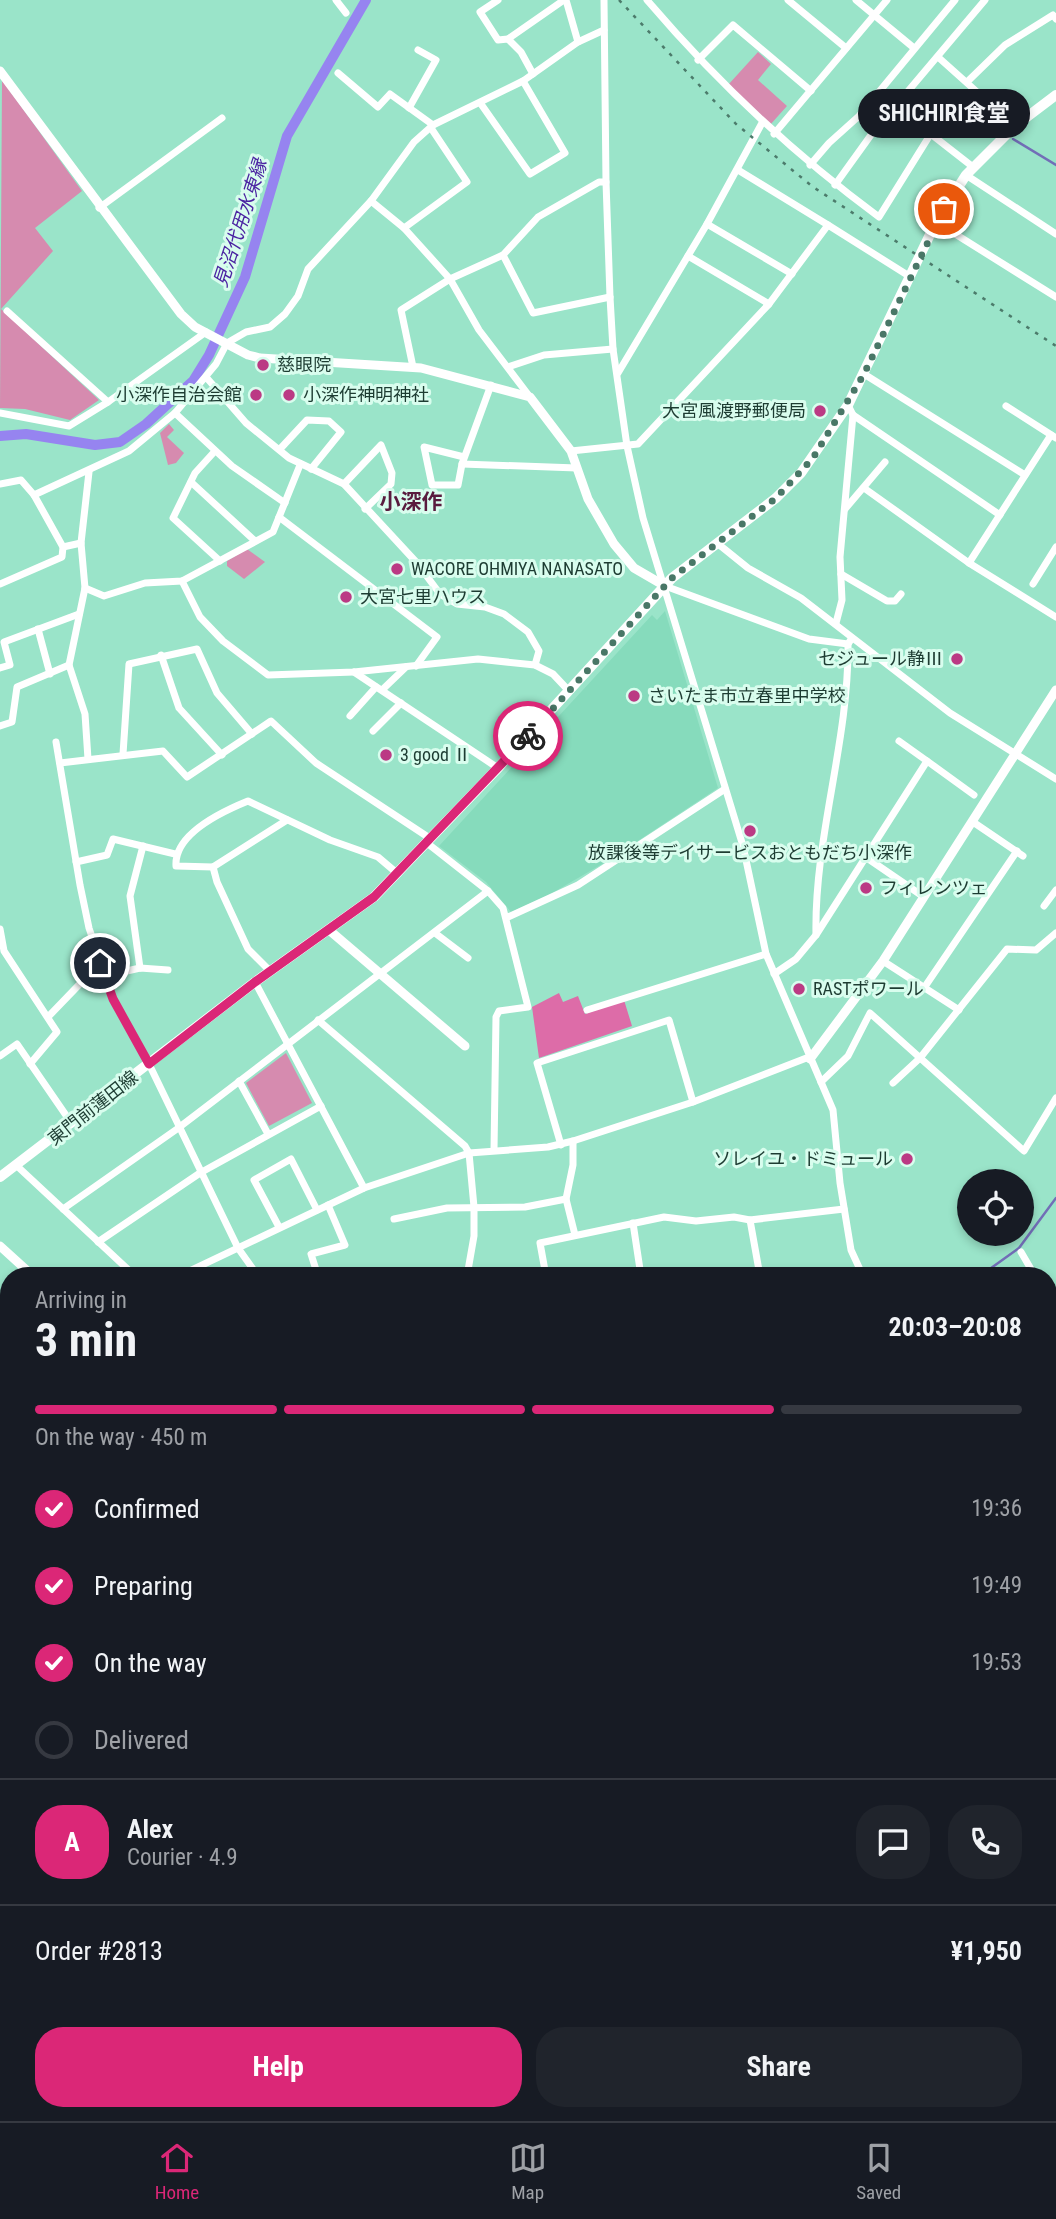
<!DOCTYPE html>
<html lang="en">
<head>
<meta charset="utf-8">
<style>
	:root { --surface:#171b24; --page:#20242c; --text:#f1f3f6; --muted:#9ea1a6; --line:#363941; --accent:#db2777 }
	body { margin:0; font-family:"Roboto Condensed","Noto Sans JP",sans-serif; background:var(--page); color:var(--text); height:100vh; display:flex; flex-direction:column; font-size:26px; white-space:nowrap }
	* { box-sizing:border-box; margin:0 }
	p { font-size:23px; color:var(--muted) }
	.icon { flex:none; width:38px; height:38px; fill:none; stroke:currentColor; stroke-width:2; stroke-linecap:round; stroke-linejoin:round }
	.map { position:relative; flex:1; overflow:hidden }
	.side { position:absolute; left:0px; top:1267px; width:1057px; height:854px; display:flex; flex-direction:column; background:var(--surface); border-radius:28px 28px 0 0; box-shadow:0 4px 10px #0003 }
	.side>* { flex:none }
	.tools { position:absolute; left:957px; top:1169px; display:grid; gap:14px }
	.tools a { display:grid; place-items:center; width:77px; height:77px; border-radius:50%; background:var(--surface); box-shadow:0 4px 10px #0003; font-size:35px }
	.pin { position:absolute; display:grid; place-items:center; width:60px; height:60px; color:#fff; margin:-30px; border:4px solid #fff; border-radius:50%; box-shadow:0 2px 7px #0007 }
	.courier { position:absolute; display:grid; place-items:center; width:70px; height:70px; margin:-35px; border:5px solid #db2777; border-radius:50%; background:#fff; color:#222; box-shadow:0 2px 9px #0007 }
	.bubble { position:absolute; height:49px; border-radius:24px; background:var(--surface); box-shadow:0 4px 10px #0003; font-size:23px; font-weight:700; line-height:49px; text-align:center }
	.head em { font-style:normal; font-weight:700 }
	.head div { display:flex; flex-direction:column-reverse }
	.head { display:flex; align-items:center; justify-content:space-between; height:119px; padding:0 35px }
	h1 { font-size:46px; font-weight:700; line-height:52px }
	.bar { display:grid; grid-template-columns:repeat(4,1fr); gap:10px 7px; align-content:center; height:84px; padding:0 35px }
	.bar i { height:9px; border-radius:5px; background:var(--line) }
	.bar .on { background:var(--accent) }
	.bar p { grid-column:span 4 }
	.line { display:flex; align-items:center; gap:18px; padding:0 35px; border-top:2px solid var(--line) }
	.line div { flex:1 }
	.round { display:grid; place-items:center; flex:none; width:74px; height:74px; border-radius:28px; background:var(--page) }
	ol { padding:0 35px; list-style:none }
	li { display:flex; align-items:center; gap:21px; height:77px }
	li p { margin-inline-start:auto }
	li .icon { padding:7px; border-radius:50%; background:var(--accent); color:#fff; stroke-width:4 }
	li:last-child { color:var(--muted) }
	li i { width:38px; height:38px; border:4px solid var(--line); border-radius:50% }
	.button { display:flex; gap:14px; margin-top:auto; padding:14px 35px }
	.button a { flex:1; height:80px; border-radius:28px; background:var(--accent); color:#fff; font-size:28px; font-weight:700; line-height:80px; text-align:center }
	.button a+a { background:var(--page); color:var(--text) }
	.dock { display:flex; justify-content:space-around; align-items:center; height:98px; border-top:2px solid var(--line); background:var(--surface); font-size:19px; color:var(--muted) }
	.dock a { display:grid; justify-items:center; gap:4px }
	.dock .on { color:var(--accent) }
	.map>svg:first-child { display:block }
	.built { fill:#86dbbc }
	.green { fill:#d68baf }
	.forest { fill:#dd6ca8 }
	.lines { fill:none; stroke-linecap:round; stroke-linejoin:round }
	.stream { stroke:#726eb7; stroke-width:2.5 }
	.canal { stroke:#9684f0; stroke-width:10 }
	.minor { stroke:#fff; stroke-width:7 }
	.tertiary { stroke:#fff; stroke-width:9 }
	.secondary { stroke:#fff; stroke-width:10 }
	.rail { stroke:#4c7b6b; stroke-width:2.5; stroke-dasharray:3.5 7; stroke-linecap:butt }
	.done { stroke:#497767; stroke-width:7; stroke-dasharray:0 12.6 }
	.route { stroke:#db2777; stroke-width:9 }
	.poi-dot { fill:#bb3a84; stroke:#d9fdee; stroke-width:2.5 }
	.labels { text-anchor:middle; stroke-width:6; stroke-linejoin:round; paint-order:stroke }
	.poi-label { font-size:18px; fill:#1d3c32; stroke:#d9fdee; text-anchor:start }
	.street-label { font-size:18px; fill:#1d3c32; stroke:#d9fdee }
	.water-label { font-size:19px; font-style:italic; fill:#4b24a2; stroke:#d9fdee }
	.quarter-label { font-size:21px; font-weight:bold; fill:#591b3e; stroke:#d9fdee }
</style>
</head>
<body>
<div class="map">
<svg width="1056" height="2121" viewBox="0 0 1056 2121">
	<rect width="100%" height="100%" fill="#9ae4c9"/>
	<polygon class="built" points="665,611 718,788 609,860 547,896 511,912 486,882 439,846 652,615 657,620"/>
	<g class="green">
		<polygon points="758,52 771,64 758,80 787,106 770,125 728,85"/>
		<polygon points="2,80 82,191 35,228 53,251 1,309 99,400 70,420 25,409 0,408"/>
		<polygon points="169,424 174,430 167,437 184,453 176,463 168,465 160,433"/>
		<polygon points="247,549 265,562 244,579 227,566 227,561"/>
		<polygon points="286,1053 312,1103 269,1126 246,1083"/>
	</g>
	<polygon class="forest" points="559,993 563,1002 578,996 585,1014 624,1000 632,1026 539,1058 532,1007"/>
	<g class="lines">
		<g class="stream">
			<polyline points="1013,139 1056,165"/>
			<polyline points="980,1276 1019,1248 1056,1198"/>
			<polyline points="0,2091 9,2057"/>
			<polyline points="643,2121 650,2112"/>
		</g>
		<polyline class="canal" points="0,436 26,434 95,445 120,442 146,424 193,381 209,355 245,277 287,136 366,0"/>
		<g class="minor">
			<polyline points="336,0 346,13"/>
			<polyline points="498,0 480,12 498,40 508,39"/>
			<polyline points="566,0 578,42"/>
			<polyline points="604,0 606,182 610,297 613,349 627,446 643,518 743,846 766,954 833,1110 840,1183 851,1250 863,1276"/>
			<path d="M647 0C717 82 792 153 879 217L930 135"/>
			<polyline points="788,0 846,48"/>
			<polyline points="856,0 914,48"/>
			<polyline points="938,57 1015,126"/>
			<polyline points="698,60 733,25 811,91"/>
			<polyline points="338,73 378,107 390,94 433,125"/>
			<polyline points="533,74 521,52 508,39 564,0"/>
			<polyline points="967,82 1005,45 1053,15 1056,19"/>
			<polyline points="481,104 530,174 565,153 523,81"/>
			<polyline points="895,106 973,167"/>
			<polyline points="409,108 436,60 418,50"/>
			<polyline points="774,134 887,0"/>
			<polyline points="810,165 829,143 859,116 955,0"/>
			<polyline points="966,175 1056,234"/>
			<polyline points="835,185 871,135 985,0"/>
			<polyline points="371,201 404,228 450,279 479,330 530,397"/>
			<polyline points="99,208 222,118"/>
			<polyline points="936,222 1056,297"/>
			<polyline points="707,224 792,274"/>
			<polyline points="828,225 909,276"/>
			<polyline points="404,228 467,182 431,128"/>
			<polyline points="503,255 533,313 610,297"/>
			<polyline points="688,256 769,304"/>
			<polyline points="7,311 108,402"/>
			<polyline points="413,367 401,310 450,279 503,255 538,217 599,182 606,182"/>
			<polyline points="508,367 544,355 613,349"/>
			<polyline points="618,373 707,224 762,123"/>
			<polyline points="864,374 1025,475"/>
			<polyline points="206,377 246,423 289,458 344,484 417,563 440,594 457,604 485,607 504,614 528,632 539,651 535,665"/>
			<polyline points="1006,406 1056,438"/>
			<polyline points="0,413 69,426 108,402 206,332"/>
			<polyline points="175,413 232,466 285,503"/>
			<polyline points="853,415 1000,515"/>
			<polyline points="280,449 307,420 329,421 341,432 311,469"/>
			<polyline points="215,451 195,473 173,518 220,561"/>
			<polyline points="571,451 638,444 769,304 828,225 738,170"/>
			<polyline points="464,457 424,447 432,485 458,485 462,464 491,385"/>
			<polyline points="462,464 577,468"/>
			<polyline points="191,482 255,541"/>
			<polyline points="0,484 21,480 34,495 63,547 62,557 0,584"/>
			<polyline points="344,484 381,445 392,473 391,484 365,509"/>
			<polyline points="864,488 969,563 1056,617"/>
			<polyline points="34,495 129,451 175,413 216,364 227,343 246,332 270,327 285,314 298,296 308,269 371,201 414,142 433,125 523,81 578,42 604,30"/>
			<polyline points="845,509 885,462"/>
			<polyline points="279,517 437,637 416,666"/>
			<polyline points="717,543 748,568 801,598 950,713 1056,779"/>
			<polyline points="63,547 81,543"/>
			<polyline points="969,563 1051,435"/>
			<polyline points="841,574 887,601 895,601 901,594"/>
			<polyline points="182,581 200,617 223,641 268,675 354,672 478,659 535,665 553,674 569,691"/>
			<polyline points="1033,584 1056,547"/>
			<polyline points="665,586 809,639 848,644"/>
			<polyline points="85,588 104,596 145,583 182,581 273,532 300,465"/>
			<polyline points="836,623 842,600 840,557 853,415 848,405"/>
			<polyline points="38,629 50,674"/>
			<polyline points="161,655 179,708 222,755"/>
			<polyline points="0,668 10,665 4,642 79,614"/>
			<polyline points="354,672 498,768"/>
			<polyline points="382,690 406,667"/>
			<polyline points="350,716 376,687"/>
			<polyline points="0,726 12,722 17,687 69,665"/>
			<polyline points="373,731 401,703"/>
			<polyline points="56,742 80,885 89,928 113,999 149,1064 238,1248 258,1276"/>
			<polyline points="123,754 129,664 197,649 217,693 252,734"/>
			<polyline points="88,759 85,714 69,665 85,588 81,543 89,472"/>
			<polyline points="927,761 974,795"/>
			<polyline points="60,763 163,751 187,777 271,721 316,763 431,839"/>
			<polyline points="973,822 1023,856"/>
			<polyline points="427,843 488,891 503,908 528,1007 499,1011 496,1017 494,1150"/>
			<polyline points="867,858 924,897"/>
			<polyline points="76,862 107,855 113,839 175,854"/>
			<path d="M213 867 176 866C174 834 221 812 248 801L330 840 378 857 398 874"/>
			<polyline points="1044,906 1056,890"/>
			<polyline points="508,917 578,885 725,789"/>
			<polyline points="0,929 4,951 57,1032 30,1064"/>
			<polyline points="435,933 468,958"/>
			<path d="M816 935C814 837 849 742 848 644L852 638"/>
			<polyline points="883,961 959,1010"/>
			<polyline points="140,968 130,896 143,846"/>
			<polyline points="270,971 248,949 217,882 213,867 287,820"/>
			<polyline points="774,974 796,959 816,935 927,761 899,741"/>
			<polyline points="105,976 140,968 168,970"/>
			<polyline points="255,982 364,1188"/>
			<polyline points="924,988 1017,851"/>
			<polyline points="587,1010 766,954"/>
			<polyline points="48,1017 100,963"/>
			<polyline points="318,1020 465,1146 469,1153 474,1207 474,1236 467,1276"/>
			<polyline points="0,1056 17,1044 72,1124"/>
			<polyline points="239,1081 268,1134"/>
			<polyline points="821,1082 848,1056 870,1013 1024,1151 1056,1098"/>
			<polyline points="893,1083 920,1058 1007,949 1036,950 1056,933"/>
			<polyline points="573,1141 573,1165 566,1199 575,1235"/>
			<polyline points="561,1145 537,1063 669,1020 693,1102"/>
			<polyline points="17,1166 135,1276"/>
			<polyline points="63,1209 177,1129 488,891"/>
			<polyline points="394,1219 447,1208 525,1207 566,1199"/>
			<polyline points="750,1220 760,1276"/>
			<polyline points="633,1223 641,1276"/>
			<polyline points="279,1227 254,1180 291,1159 317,1210"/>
			<polyline points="98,1242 200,1173 321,1106"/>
			<polyline points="1021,1252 1035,1276"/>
			<polyline points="179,1276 364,1188 469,1153 548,1147 573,1141 693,1102 809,1057"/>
			<polyline points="318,1276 311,1254 345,1245 328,1205"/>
			<polyline points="546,1276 540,1243 664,1217 696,1221 734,1217 750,1220 844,1209"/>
			<polyline points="1048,1298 1056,1311"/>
			<polyline points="0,1337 9,1344"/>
			<polyline points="1048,1350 1056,1344"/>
			<polyline points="0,1428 9,1436"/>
			<polyline points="0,1500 9,1490"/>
			<polyline points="0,1590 9,1581"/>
			<polyline points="0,1620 9,1628"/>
			<polyline points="1048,1635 1056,1631"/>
			<polyline points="1048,1677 1056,1691"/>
			<polyline points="0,1816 9,1824"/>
			<polyline points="1048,1871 1056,1861"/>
			<polyline points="0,1935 9,1926"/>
			<polyline points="1048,2058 1056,2054"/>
			<polyline points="0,2066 9,2038"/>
			<polyline points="1048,2081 1056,2097"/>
			<polyline points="386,2112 428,2112"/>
			<polyline points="461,2112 464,2121"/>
			<polyline points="675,2112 680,2121"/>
			<polyline points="786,2112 797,2121"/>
			<polyline points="0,2118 9,2083"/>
			<polyline points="83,2121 88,2112"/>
			<polyline points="367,2121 368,2112"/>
			<polyline points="533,2121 547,2112"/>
			<polyline points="763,2121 772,2112"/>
			<polyline points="870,2121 875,2112"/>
			<polyline points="1052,2121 1050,2115 1056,2110"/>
		</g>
		<g class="tertiary">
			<polyline points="0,71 181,314 195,327 248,355 260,358 421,368 530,397 571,451 588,499 614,544 634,568 665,586"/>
			<polyline points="329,930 465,1046"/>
			<polyline points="810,1059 883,961 1056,690"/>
			<polyline points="0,1246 33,1276"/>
			<polyline points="0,1721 9,1729"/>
			<polyline points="0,1840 9,1831"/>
			<polyline points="948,2112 958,2121"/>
			<polyline points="304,2121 304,2112"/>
		</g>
		<polyline class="secondary" points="0,1177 255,982 374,897 498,768 672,578 776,498 801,473 848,405 936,222 966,175 1015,126 1056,95"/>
		<polyline class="rail" points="619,0 736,124 813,187 1056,346"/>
	</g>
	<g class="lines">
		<polyline class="done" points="528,736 672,578 776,498 813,458 864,374 944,209"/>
		<polyline class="route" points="100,963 113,999 149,1064 255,982 374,897 528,736"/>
	</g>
	<g class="poi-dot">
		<circle cx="263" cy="365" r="7"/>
		<circle cx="256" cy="395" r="7"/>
		<circle cx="289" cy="395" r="7"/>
		<circle cx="820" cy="411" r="7"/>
		<circle cx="397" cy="569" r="7"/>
		<circle cx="346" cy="597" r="7"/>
		<circle cx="957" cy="659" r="7"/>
		<circle cx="634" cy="696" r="7"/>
		<circle cx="386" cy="755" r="7"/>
		<circle cx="750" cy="831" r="7"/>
		<circle cx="866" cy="888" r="7"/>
		<circle cx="799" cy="989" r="7"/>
		<circle cx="907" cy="1159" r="7"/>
	</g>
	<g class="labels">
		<g class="poi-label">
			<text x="277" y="371">慈眼院</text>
			<text x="242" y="401" text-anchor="end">小深作自治会館</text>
			<text x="303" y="401">小深作神明神社</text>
			<text x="806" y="417" text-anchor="end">大宮風渡野郵便局</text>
			<text x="411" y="575">WACORE OHMIYA NANASATO</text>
			<text x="360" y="603">大宮七里ハウス</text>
			<text x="943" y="665" text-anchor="end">セジュール静Ⅲ</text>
			<text x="648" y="702">さいたま市立春里中学校</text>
			<text x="400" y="761">3 good Ⅱ</text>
			<text x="750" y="859" text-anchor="middle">放課後等デイサービスおともだち小深作</text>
			<text x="880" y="894">フィレンツェ</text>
			<text x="813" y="995">RASTポワール</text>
			<text x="893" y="1165" text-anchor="end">ソレイユ・ドミュール</text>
		</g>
		<g class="street-label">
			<text transform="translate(93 1108) rotate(-38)" y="6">東門前蓮田線</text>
		</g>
		<g class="water-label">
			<text transform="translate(240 223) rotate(-72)" y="7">見沼代用水東縁</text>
		</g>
		<g class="quarter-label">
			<text x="411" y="509">小深作</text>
		</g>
	</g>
</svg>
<div class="tools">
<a><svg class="icon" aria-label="locate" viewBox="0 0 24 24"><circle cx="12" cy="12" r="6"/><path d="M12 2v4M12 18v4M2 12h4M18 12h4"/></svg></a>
</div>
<div class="pin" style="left:944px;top:209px;background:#ea580c"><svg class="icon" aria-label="bag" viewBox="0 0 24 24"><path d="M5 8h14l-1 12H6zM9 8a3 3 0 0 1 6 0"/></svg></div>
<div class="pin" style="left:100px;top:963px;background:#1f2937"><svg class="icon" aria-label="home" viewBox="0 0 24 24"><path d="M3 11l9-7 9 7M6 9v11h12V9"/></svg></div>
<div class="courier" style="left:528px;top:736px"><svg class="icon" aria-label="bike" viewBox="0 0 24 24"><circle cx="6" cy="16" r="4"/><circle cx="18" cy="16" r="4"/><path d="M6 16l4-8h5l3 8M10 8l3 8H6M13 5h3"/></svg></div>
<div class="bubble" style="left:858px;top:89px;width:172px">SHICHIRI食堂</div>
<section class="side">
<div class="head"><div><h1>3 min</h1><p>Arriving in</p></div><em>20:03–20:08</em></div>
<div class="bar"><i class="on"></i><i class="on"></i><i class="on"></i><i></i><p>On the way · 450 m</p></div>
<ol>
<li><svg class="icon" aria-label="check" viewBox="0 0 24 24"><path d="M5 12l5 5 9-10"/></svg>Confirmed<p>19:36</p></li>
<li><svg class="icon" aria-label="check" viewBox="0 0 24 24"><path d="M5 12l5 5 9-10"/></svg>Preparing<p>19:49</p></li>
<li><svg class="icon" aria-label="check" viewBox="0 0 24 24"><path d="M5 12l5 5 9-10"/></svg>On the way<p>19:53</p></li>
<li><i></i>Delivered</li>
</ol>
<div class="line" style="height:126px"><b class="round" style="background:var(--accent);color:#fff">A</b><div><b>Alex</b><p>Courier · 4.9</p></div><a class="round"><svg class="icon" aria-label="chat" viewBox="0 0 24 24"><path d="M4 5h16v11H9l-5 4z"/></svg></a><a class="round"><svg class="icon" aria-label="phone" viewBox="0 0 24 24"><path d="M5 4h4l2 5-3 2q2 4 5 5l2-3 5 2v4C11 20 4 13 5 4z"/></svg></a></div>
<div class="line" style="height:91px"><div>Order #2813</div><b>¥1,950</b></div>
<div class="button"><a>Help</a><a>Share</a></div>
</section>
</div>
<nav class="dock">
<a class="on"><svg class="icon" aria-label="home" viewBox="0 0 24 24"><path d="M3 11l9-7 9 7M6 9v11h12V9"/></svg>Home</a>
<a><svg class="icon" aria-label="map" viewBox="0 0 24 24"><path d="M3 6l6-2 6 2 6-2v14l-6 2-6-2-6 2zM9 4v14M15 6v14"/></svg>Map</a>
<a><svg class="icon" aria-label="saved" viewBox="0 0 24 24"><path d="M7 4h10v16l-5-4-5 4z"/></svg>Saved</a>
</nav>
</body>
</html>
